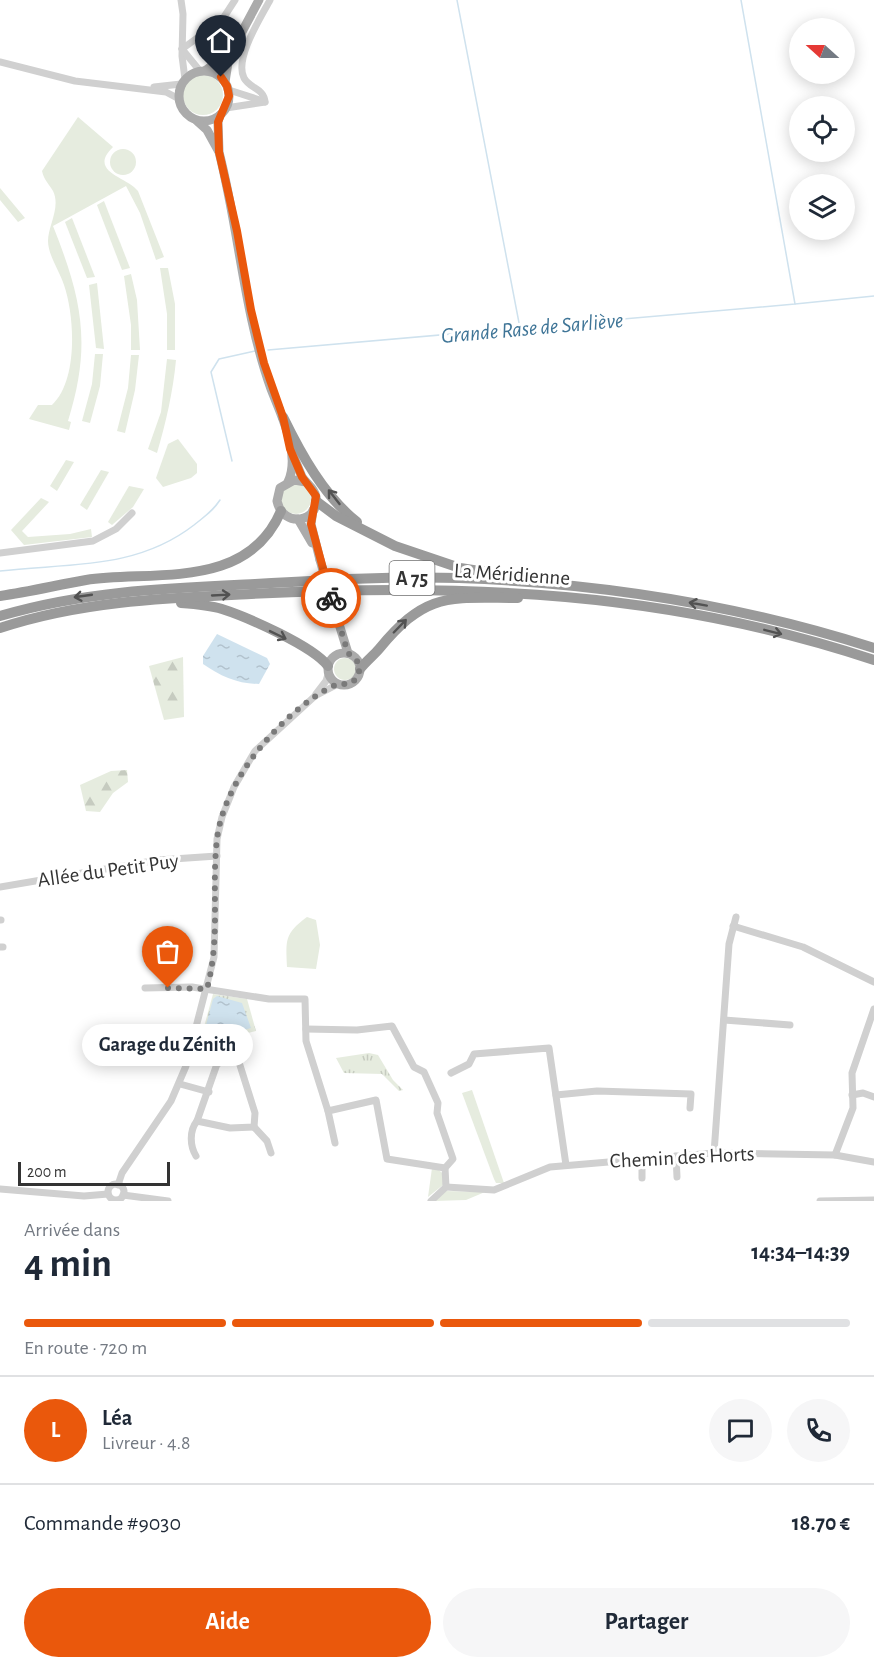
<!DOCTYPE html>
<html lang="fr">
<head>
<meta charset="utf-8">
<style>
	:root { --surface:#fff; --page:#f6f6f7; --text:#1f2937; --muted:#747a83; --line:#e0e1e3; --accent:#ea580c }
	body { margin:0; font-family:"Alegreya Sans",sans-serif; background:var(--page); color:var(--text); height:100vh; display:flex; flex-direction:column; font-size:22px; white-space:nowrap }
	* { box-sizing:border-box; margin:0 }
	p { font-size:20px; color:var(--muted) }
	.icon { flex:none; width:33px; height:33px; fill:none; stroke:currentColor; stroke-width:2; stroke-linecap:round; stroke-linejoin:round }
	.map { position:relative; height:1201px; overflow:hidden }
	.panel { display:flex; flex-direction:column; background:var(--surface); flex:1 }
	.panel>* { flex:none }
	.needle { width:39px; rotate:291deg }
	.tools { position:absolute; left:789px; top:18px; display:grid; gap:12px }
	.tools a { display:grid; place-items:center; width:66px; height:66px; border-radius:50%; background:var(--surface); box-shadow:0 3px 15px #0003; font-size:30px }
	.scale { position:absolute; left:18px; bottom:15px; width:152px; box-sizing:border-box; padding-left:6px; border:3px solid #333; border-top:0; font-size:16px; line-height:21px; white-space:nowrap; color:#333; -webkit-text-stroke:4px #fff; paint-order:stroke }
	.pin { position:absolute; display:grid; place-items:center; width:51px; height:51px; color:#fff; margin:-62px -26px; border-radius:50% 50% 50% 0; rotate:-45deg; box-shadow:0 0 6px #0007 }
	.pin .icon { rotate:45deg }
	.courier { position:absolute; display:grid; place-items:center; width:60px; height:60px; margin:-30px; border:4px solid #ea580c; border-radius:50%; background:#fff; color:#222; box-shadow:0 2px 8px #0007 }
	.bubble { position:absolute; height:42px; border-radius:21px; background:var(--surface); box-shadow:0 3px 15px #0003; font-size:20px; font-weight:700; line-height:42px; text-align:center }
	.overview em { font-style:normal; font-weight:700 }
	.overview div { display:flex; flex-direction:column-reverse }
	.overview { display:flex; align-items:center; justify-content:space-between; height:102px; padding:0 24px }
	h1 { font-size:39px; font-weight:700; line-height:45px }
	.bar { display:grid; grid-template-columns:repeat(4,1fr); gap:9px 6px; align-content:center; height:72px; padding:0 24px }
	.bar i { height:8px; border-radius:4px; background:var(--line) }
	.bar .active { background:var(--accent) }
	.bar p { grid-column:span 4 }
	.line { display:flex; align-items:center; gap:15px; padding:0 24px; border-top:2px solid var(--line) }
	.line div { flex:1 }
	.round { display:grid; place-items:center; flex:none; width:63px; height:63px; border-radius:32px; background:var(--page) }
	.cta { display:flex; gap:12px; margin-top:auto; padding:12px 24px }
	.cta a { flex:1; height:69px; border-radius:36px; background:var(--accent); color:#fff; font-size:24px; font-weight:700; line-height:69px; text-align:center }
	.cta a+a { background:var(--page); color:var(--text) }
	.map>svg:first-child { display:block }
	.grass { fill:#e6ecdf }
	.forest { fill:url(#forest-firs) }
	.park { fill:url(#park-tufts) }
	.water { fill:url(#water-ripples) }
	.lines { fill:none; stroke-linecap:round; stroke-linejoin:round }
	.stream { stroke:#cfe2ee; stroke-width:1.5 }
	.minor { stroke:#d0d0d0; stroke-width:7 }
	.major { stroke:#ababab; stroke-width:9 }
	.highway { stroke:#9a9a9a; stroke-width:10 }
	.major-bridge { stroke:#ababab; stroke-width:9 }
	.oneway { stroke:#525252 }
	.done { stroke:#7a7a7a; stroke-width:6; stroke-dasharray:0 10.8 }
	.route { stroke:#ea580c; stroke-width:8 }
	.labels { text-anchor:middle; stroke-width:6; stroke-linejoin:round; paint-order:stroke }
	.shield { fill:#fff; stroke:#707070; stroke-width:1.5 }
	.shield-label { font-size:20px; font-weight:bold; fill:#333 }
	.street-label { font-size:21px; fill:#333; stroke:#fff }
	.water-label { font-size:22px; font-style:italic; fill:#3f7597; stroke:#fff }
</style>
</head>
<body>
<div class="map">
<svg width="874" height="1201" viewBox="0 0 874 1201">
	<defs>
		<pattern id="forest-firs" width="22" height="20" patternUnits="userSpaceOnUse" patternTransform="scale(1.5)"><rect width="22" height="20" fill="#e6ecdf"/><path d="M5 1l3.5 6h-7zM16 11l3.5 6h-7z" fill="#c6cbc0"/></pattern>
		<pattern id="park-tufts" width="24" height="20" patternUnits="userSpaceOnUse" patternTransform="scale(1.5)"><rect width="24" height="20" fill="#e6ecdf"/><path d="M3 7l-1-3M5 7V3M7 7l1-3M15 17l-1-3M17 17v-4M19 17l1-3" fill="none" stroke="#c6cbc0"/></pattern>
		<pattern id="water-ripples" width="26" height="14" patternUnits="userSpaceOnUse" patternTransform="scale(1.5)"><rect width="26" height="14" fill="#cfe2ee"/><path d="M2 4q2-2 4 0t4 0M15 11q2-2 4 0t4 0" fill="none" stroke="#b2c2cd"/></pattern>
	</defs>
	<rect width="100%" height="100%" fill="#fff"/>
	<g class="grass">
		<circle cx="203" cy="95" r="20"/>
		<path d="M78 117 113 147C87 172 128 177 138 191L164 257 156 260 140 213 126 186 53 226C82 299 92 344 68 421L71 422 69 430 29 419 38 405H52C78 381 75 317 64 285 60 272 48 255 48 241 48 226 61 207 53 191 49 184 44 180 42 171Z"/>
		<circle cx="123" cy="162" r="13"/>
		<polygon points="0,188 25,218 18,222 0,200"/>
		<polygon points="104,201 130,268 122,270 97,205"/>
		<polygon points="72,218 95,277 87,278 65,222"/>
		<polygon points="160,268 168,268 175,304 175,350 167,350 167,314"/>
		<polygon points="131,274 137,300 140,350 131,350 131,325 124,276"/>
		<polygon points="97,283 104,349 96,348 89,285"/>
		<polygon points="95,354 103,354 100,386 90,423 82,421 92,384"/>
		<polygon points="131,355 139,355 135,390 125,433 117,431 128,388"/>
		<path d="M167 359 176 360C173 392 166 422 157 453L148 449 161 412Z"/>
		<polygon points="178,439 197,464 197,473 191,478 163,487 156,478 168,444"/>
		<polygon points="66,460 74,462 57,491 50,486"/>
		<polygon points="101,470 109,472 87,510 80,505"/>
		<circle cx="296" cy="499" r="15"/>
		<polygon points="129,486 144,489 133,507 112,525 108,522"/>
		<polygon points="41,498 49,502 22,531 28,537 70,534 91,529 92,537 24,545 11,530"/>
		<circle cx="345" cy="669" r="11"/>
		<path d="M307 917 316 920 320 945 316 969 287 967C286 940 284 934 307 917Z"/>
		<polygon points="472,1090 504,1183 496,1183 494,1179 462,1093"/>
		<polygon points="432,1168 437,1168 443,1174 443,1185 428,1197"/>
		<polygon points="445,1191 485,1192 466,1200 434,1201"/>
	</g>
	<g class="forest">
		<polygon points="183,657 184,717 164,720 149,666"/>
		<polygon points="127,770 128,782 113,793 100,812 86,811 80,785 111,771"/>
	</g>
	<g class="park">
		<polygon points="213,994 247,999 256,1031 199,1045"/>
		<polygon points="369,1053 378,1055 393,1080 403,1090 399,1091 382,1074 344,1073 336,1058"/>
	</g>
	<g class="water">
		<path d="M217 634 267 658 270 664 259 684C238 684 220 676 203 664V656Z"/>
		<polygon points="217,996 242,1003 251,1028 209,1039 203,1036 213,999"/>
	</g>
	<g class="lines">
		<g class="stream">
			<polyline points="457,0 520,328"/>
			<polyline points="795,304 874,296"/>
			<polyline points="268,350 795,304 741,0"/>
			<polyline points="232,461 211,372 219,359 255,351"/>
			<path d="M0 571C69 563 136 570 194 525 205 516 212 512 220 500"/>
		</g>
		<g class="minor">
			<polyline points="181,0 183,14 182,56 185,79"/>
			<polyline points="182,49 222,20 235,0"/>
			<polyline points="182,49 200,71"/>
			<polyline points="0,62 75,81 166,92 179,99"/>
			<polyline points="154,87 181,84"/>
			<polyline points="229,90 263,101"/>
			<path d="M265 102C264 88 250 89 244 78 234 59 261 17 270 0"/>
			<polyline points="226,108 265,102"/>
			<polyline points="0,553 93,541 116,529 132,513"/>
			<polyline points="316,694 326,681 329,671"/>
			<polyline points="0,887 158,860 217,856"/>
			<polyline points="0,920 1,920"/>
			<polyline points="733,926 803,947 874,982"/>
			<polyline points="0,947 3,947"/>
			<polyline points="145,988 192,987 269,999 305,999 306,1041 328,1111 376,1100 387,1159 445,1168 446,1187 431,1201"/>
			<polyline points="724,1020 790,1025"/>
			<polyline points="306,1029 357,1030 392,1026 414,1067 424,1072 438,1103 437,1113 453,1159 445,1168"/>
			<polygon points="233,1056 238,1059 255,1113 254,1127 230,1128 197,1121 217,1064"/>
			<polyline points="451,1073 469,1064 474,1054 549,1048 566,1165"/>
			<polyline points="180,1084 209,1092"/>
			<polyline points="556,1095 597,1091 691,1094 690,1108"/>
			<polyline points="852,1095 863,1093 874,1097"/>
			<polyline points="328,1111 335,1143"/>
			<polyline points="254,1127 267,1141 271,1153"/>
			<polyline points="714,1153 729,944 736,917"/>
			<polyline points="835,1155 853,1108 852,1073 874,1009"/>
			<path d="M196 1156C190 1146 189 1131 197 1121"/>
			<polyline points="676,1156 677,1177"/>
			<polyline points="642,1158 642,1178"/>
			<circle cx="116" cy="1192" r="8"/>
			<polyline points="118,1185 122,1173 171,1101 186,1066 214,957 217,839 222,817 234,787 255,751 315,696 338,684"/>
			<polyline points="446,1187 494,1190 550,1167 714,1153 835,1155 874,1162"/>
			<polyline points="0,1189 84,1196 108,1194"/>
			<polyline points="123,1195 168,1201"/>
			<polyline points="820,1201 874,1200"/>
		</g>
		<g class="major">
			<polyline points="206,70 218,61 235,30"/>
			<circle cx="204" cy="96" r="25"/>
			<polyline points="225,82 229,56 259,0"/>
			<path d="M220 115 218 122 219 152C239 230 244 314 271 389 281 415 301 454 288 482"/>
			<polyline points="197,121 207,130 218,150"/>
			<path d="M293 455C296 462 299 470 302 477 307 485 314 487 316 497 320 522 283 529 277 501L280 488 294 480 306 482"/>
			<polyline points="313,510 311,524 320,560"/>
			<polyline points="298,519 312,543"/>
			<polyline points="335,611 348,653"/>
			<circle cx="344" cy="669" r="16"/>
		</g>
		<g class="highway">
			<path d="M283 417C301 454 324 496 357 522"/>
			<polyline points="316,501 336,516 395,546 460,568 513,576"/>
			<path d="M0 596C29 592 57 585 86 580 153 570 247 591 281 511"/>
			<path d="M181 603C195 604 209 605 222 609 247 617 313 646 328 666"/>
			<path d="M0 616C84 591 169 588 255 584 323 580 391 576 459 578 599 583 740 605 874 648"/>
			<path d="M0 628C81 601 166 598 251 594 466 583 667 591 874 660"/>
			<path d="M360 669C366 661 373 656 379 649 427 591 448 598 518 598"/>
		</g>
		<polyline class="major-bridge" points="320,560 335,611"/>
	</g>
	<defs><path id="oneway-shaft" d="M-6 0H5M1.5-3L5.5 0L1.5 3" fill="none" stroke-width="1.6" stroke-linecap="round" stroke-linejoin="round" transform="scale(1.5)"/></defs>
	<g class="oneway">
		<use href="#oneway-shaft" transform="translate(334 497) rotate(-128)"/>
		<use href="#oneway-shaft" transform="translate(221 595) rotate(-3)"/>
		<use href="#oneway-shaft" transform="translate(83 596) rotate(172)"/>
		<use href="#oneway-shaft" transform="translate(698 604) rotate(-170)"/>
		<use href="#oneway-shaft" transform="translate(400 626) rotate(-46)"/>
		<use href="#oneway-shaft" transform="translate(773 632) rotate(14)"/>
		<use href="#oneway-shaft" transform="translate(278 635) rotate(26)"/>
	</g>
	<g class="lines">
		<path class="done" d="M168 988 207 989C221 935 211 891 217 839 224 780 280 714 331 687 339 683 345 685 353 682L359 674V663L348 653 331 598"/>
		<polyline class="route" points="221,77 227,86 229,96 218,122 219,152 237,231 251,310 264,363 283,417 290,449 302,477 316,496 311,524 331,598"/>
	</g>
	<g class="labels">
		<rect class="shield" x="389.5" y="561" width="45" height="34" rx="4.5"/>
		<g class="shield-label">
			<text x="412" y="585">A 75</text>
		</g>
		<g class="street-label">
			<text transform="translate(512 574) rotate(4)" y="7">La Méridienne</text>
			<text transform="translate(108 870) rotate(-8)" y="7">Allée du Petit Puy</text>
			<text transform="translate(682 1157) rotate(-3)" y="7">Chemin des Horts</text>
		</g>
		<g class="water-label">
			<text transform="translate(532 327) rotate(-5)" y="8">Grande Rase de Sarliève</text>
		</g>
	</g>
</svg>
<div class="tools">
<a><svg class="needle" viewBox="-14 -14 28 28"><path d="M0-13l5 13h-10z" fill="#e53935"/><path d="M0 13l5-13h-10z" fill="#747a83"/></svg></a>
<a><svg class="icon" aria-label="locate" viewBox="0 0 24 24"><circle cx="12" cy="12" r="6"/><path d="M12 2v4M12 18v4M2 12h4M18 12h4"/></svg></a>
<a><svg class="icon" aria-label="layers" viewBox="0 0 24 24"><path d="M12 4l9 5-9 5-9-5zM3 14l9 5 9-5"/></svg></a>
</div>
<div class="scale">200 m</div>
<div class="pin" style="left:168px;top:988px;background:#ea580c"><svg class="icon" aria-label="bag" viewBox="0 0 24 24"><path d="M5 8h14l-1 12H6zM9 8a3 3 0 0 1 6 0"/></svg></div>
<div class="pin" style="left:221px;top:77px;background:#1f2937"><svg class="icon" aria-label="home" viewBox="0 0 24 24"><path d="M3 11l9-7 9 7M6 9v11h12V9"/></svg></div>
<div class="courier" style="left:331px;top:598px"><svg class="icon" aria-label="bike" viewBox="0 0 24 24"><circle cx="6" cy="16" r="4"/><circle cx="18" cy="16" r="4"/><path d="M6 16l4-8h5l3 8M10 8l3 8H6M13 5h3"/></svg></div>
<div class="bubble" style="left:82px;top:1024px;width:171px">Garage du Zénith</div>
</div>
<section class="panel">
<div class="overview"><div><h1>4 min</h1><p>Arrivée dans</p></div><em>14:34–14:39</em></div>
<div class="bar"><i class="active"></i><i class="active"></i><i class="active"></i><i></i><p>En route · 720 m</p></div>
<div class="line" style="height:108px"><b class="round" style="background:var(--accent);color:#fff">L</b><div><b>Léa</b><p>Livreur · 4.8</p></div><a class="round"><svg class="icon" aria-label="chat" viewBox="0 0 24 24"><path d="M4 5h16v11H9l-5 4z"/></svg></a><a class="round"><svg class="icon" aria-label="phone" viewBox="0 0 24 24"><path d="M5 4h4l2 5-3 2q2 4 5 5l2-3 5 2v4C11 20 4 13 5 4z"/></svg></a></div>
<div class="line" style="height:78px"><div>Commande #9030</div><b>18.70 €</b></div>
<div class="cta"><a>Aide</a><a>Partager</a></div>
</section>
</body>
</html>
